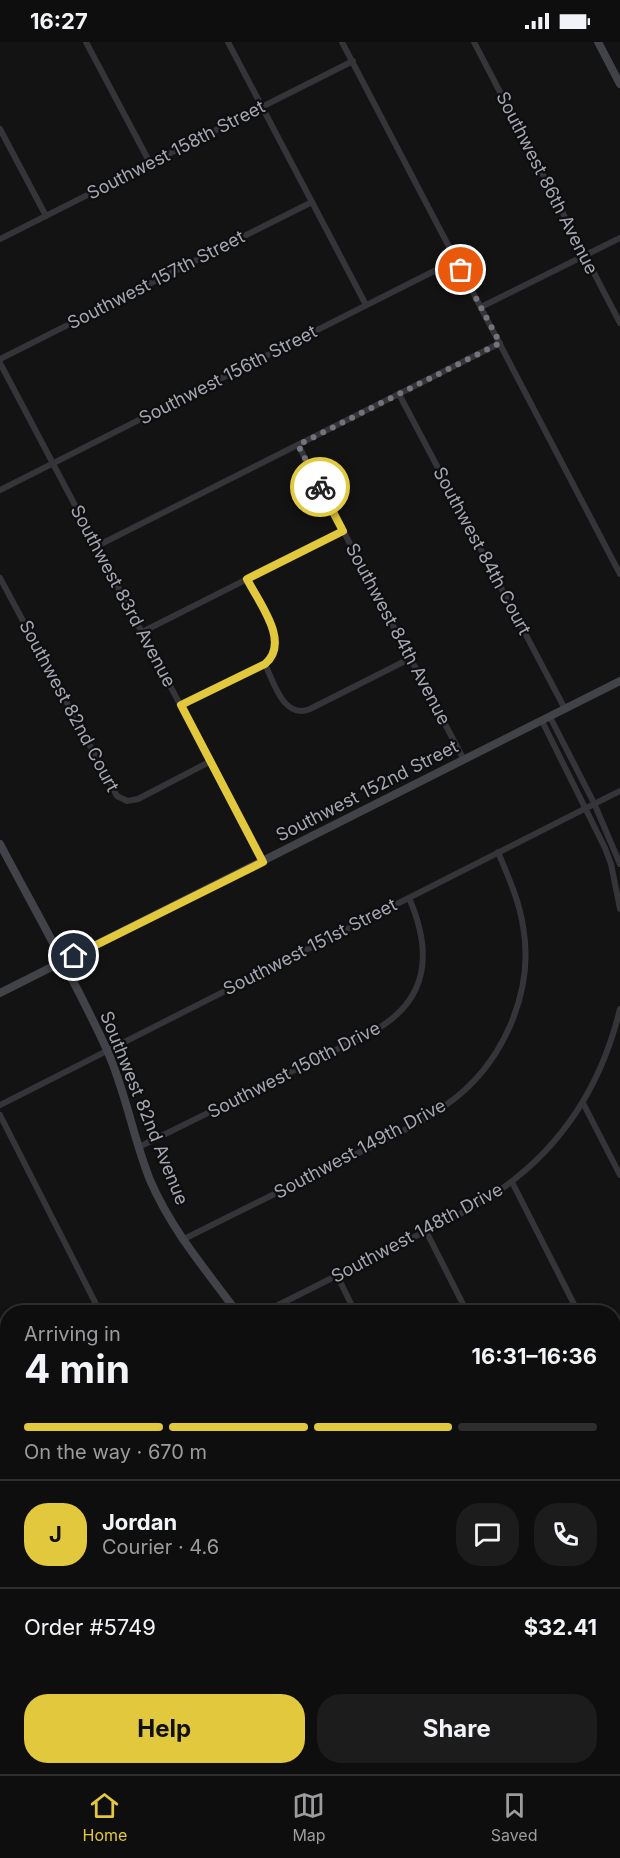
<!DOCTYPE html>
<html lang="en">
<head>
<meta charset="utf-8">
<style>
	:root { --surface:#0e0e0f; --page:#1c1c1d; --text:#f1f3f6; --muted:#9b9c9e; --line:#2e2e2f; --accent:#e2c83c }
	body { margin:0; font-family:Inter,sans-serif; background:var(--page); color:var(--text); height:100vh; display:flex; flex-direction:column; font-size:22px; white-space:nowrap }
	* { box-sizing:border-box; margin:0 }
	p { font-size:20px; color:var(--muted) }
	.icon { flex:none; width:33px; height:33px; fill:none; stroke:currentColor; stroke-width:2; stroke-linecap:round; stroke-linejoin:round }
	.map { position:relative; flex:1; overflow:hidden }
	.panel { position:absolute; left:0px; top:1263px; width:621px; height:470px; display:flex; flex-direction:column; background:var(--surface); border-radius:24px 24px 0 0; box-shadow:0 3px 9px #0003,0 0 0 2px var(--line) }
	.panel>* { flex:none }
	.pin { position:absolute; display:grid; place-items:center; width:51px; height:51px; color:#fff; margin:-26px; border:3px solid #fff; border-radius:50%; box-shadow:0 2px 6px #0007 }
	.courier { position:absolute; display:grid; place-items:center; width:60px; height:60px; margin:-30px; border:4px solid #e2c83c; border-radius:50%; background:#fff; color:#222; box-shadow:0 2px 8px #0007 }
	.summary em { font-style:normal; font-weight:700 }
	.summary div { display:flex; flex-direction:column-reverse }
	.summary { display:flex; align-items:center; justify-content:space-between; height:102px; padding:0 24px }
	h1 { font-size:39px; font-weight:700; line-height:45px }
	.bar { display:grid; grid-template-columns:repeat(4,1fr); gap:9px 6px; align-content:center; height:72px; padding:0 24px }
	.bar i { height:8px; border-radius:4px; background:var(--line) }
	.bar .current { background:var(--accent) }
	.bar p { grid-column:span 4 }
	.line { display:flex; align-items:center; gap:15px; padding:0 24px; border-top:2px solid var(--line) }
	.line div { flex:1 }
	.round { display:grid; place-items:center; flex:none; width:63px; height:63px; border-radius:24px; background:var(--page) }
	.action { display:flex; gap:12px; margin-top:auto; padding:12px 24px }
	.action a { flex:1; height:69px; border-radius:24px; background:var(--accent); color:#111; font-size:24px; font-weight:700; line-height:69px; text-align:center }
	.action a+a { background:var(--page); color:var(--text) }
	.status { display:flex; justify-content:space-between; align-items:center; height:42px; padding:0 30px; background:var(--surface); direction:ltr }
	.status svg { height:16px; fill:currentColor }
	.tab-bar { display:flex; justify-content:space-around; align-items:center; height:84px; border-top:2px solid var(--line); background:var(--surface); font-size:16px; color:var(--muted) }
	.tab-bar a { display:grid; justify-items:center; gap:3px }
	.tab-bar .current { color:var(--accent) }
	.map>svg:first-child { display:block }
	.green { fill:#1f2621 }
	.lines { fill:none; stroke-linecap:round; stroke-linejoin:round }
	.street { stroke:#343439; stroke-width:6 }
	.secondary { stroke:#424349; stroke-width:8 }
	.done { stroke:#72737b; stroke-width:6; stroke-dasharray:0 10.8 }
	.route { stroke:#e2c83c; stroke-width:8 }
	.labels { text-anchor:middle; stroke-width:4.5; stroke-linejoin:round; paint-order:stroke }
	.street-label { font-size:18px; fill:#a5a7b3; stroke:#0e0e0f }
</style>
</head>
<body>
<div class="status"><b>16:27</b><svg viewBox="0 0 49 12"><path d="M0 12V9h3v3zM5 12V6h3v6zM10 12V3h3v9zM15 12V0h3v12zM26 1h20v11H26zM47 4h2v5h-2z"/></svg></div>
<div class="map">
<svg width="620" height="1732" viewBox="0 0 620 1732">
	<rect width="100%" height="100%" fill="#131314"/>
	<polygon class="green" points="0,1311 8,1325 7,1444 0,1448"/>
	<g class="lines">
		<g class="street">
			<polyline points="86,0 150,121"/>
			<polyline points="228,0 366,263"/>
			<polyline points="342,0 620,532"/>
			<polyline points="474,0 620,281"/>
			<polyline points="0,87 46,174"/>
			<polyline points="0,197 353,19"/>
			<polyline points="481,265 620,196"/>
			<polyline points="0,317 312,160"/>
			<polyline points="0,321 263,820"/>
			<polyline points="399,352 565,667"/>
			<polyline points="298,403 464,718"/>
			<polyline points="0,448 456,218"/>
			<polyline points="97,504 500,301"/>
			<polyline points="0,536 117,754 127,759 138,757 211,719"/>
			<polyline points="142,590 343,489"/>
			<path d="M265 622C274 641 284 678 310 667L411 616"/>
			<path d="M181 663 265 622C291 600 259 561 247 537"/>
			<polyline points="550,675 594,761 620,822"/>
			<polyline points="542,679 605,806 611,822 620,867"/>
			<polyline points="583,1061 620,1133"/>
			<polyline points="0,1063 620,749"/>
			<polyline points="0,1073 100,1270"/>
			<path d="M139 1105 372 990C429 959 433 911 409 856"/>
			<polyline points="512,1140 578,1270"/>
			<polyline points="426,1189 467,1270"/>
			<path d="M182 1198C238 1170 294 1142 350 1115 382 1099 417 1084 446 1063 502 1024 535 951 523 884 519 858 508 834 498 810"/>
			<polyline points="337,1233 355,1270"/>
			<path d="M264 1270C309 1248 353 1225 398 1203 429 1187 462 1173 491 1154 559 1110 601 1045 620 967"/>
			<polyline points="0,1294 8,1309"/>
			<polyline points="614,1340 620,1353"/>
			<polyline points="614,1387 620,1384"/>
			<polyline points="0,1452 8,1448"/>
			<polyline points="614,1505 620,1517"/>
			<polyline points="0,1607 8,1596"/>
			<polyline points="0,1683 8,1698"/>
			<polyline points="21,1725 24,1732"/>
			<polyline points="216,1725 220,1732"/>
			<polyline points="344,1725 347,1732"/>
			<polyline points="597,1725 601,1732"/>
			<polyline points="151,1732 156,1725"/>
		</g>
		<g class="secondary">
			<polyline points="598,0 620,42"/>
			<path d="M0 802C36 870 75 938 107 1008 126 1050 133 1096 150 1138 171 1187 205 1227 237 1270"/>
			<polyline points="0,951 620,639"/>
			<polyline points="614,1637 620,1634"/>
			<polyline points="469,1725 473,1732"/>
			<polyline points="431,1732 444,1725"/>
		</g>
	</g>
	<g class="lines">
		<polyline class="done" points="320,445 298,403 500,301 461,228"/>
		<path class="route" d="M74 914 263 820 181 663 265 622C291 600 259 561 247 537L343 489 320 445"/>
	</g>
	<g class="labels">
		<g class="street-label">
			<text transform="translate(176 108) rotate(-27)" y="6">Southwest 158th Street</text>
			<text transform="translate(547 141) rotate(63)" y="6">Southwest 86th Avenue</text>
			<text transform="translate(156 238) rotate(-27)" y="6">Southwest 157th Street</text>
			<text transform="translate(228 333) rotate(-27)" y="6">Southwest 156th Street</text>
			<text transform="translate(482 509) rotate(62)" y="6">Southwest 84th Court</text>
			<text transform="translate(123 554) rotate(62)" y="6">Southwest 83rd Avenue</text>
			<text transform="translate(398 592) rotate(62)" y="6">Southwest 84th Avenue</text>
			<text transform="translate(69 664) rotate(62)" y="6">Southwest 82nd Court</text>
			<text transform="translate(367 749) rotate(-27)" y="6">Southwest 152nd Street</text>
			<text transform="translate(310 905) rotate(-27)" y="6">Southwest 151st Street</text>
			<text transform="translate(294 1028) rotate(-27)" y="6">Southwest 150th Drive</text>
			<text transform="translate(144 1066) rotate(68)" y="6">Southwest 82nd Avenue</text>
			<text transform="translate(360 1107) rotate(-28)" y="6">Southwest 149th Drive</text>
			<text transform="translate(417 1191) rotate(-28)" y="6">Southwest 148th Drive</text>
		</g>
	</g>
</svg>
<div class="pin" style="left:461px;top:228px;background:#ea580c"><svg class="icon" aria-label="bag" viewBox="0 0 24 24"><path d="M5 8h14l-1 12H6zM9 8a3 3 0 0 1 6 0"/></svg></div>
<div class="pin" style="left:74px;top:914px;background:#1f2937"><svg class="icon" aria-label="home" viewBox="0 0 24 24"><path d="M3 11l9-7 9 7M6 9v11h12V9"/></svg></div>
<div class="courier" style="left:320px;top:445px"><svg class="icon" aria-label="bike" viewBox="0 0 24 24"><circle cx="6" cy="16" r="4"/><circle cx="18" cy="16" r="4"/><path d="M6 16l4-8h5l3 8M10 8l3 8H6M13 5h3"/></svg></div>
<section class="panel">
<div class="summary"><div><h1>4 min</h1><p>Arriving in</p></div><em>16:31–16:36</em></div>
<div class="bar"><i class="current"></i><i class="current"></i><i class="current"></i><i></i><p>On the way · 670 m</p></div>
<div class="line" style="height:108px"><b class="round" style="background:var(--accent);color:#111">J</b><div><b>Jordan</b><p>Courier · 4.6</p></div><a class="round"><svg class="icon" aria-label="chat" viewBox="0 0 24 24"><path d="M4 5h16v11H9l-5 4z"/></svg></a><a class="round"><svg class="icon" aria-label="phone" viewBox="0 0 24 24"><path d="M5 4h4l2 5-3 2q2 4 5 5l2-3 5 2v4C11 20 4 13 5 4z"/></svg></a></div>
<div class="line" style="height:78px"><div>Order #5749</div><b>$32.41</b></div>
<div class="action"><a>Help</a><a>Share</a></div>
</section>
</div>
<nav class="tab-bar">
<a class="current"><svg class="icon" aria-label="home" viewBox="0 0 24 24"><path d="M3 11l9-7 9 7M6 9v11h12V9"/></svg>Home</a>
<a><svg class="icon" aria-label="map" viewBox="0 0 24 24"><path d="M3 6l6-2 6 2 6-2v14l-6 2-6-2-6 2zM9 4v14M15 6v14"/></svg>Map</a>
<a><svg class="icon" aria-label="saved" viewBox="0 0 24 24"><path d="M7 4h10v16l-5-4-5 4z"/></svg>Saved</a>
</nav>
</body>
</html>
